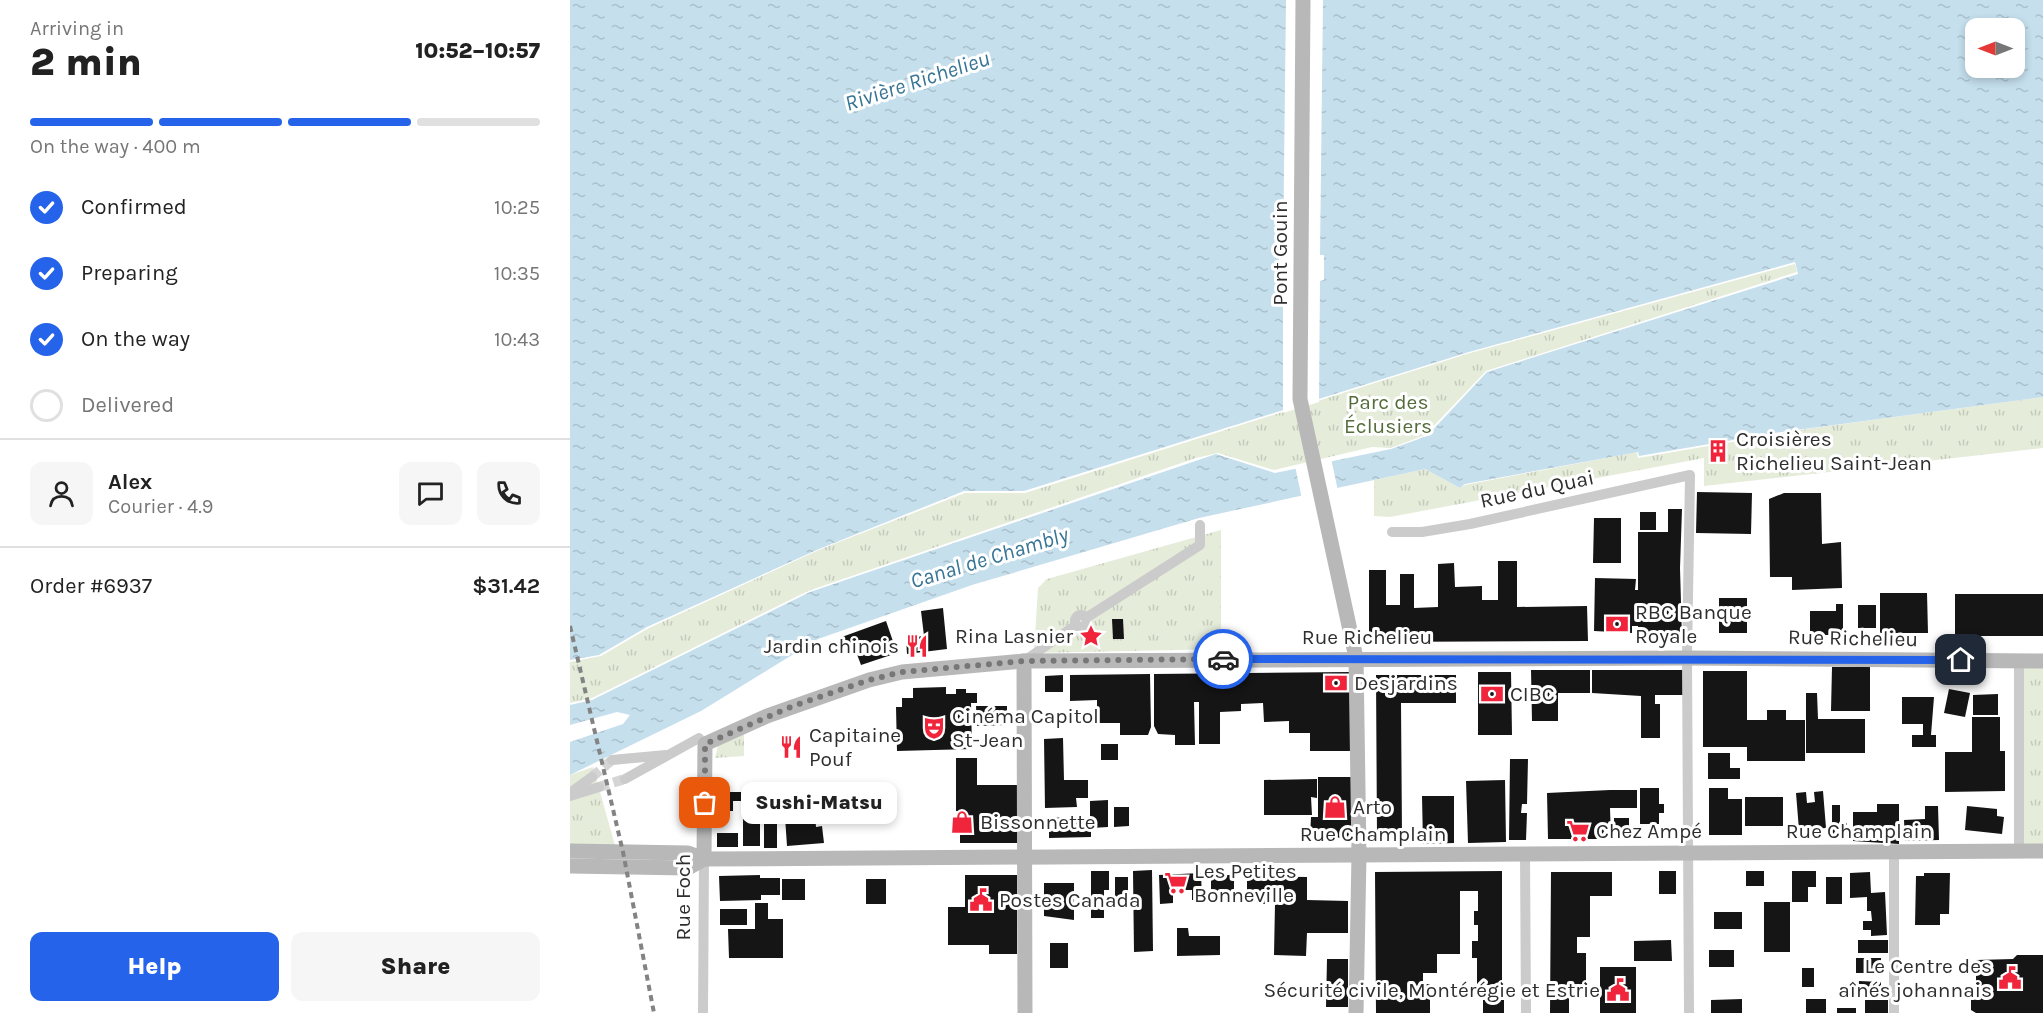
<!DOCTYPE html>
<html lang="en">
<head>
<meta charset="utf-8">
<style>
	:root { --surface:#fff; --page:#f6f6f6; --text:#222; --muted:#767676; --line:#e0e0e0; --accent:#2563eb }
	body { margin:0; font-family:Karla,sans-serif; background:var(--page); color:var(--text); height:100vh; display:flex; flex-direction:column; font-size:22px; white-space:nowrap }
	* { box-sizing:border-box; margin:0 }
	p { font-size:20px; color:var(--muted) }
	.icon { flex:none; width:33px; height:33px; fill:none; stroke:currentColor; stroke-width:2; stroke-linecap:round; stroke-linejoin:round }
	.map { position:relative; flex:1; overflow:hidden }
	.drawer { display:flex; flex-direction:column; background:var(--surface); width:570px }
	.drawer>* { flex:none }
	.needle { width:39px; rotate:270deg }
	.tools { position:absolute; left:1395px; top:18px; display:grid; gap:12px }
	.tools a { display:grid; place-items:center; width:60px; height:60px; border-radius:12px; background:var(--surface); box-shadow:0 3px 9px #0003; font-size:30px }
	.pin { position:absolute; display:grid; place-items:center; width:51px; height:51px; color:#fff; margin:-26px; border-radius:12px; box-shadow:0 3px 9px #0006 }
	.courier { position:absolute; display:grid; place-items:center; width:60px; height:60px; margin:-30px; border:4px solid #2563eb; border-radius:50%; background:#fff; color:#222; box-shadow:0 2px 8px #0007 }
	.bubble { position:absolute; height:42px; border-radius:12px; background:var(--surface); box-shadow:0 3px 9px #0003; font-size:20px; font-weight:800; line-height:42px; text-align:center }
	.headline em { font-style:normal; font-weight:800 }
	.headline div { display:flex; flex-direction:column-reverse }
	.headline { display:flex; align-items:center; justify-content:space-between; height:102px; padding:0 30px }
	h1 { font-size:39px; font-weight:800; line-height:45px }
	.bar { display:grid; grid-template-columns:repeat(4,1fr); gap:9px 6px; align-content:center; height:72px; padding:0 30px }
	.bar i { height:8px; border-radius:4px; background:var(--line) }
	.bar .current { background:var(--accent) }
	.bar p { grid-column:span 4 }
	.line { display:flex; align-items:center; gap:15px; padding:0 30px; border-top:2px solid var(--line) }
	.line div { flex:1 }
	.round { display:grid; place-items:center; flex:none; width:63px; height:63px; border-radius:12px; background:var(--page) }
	ol { padding:0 30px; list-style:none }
	li { display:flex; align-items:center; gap:18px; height:66px }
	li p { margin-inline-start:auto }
	li .icon { padding:6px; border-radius:50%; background:var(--accent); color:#fff; stroke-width:4 }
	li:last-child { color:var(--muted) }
	li i { width:33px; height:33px; border:3px solid var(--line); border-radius:50% }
	.cta { display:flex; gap:12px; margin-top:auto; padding:12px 30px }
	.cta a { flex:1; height:69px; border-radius:12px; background:var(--accent); color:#fff; font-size:24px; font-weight:800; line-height:69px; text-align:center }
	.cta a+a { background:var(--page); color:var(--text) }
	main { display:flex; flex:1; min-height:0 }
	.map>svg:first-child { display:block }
	.park { fill:url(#park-tufts) }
	.water { fill:url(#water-ripples); fill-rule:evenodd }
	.pier { fill:#fff }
	.building { fill:#151515 }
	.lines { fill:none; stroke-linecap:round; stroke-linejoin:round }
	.street-tunnel { stroke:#d5d5d5; stroke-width:10; stroke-dasharray:10 5; stroke-linecap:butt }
	.street { stroke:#cbcbcb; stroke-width:10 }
	.secondary { stroke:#b8b8b8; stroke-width:15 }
	.rail { stroke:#838383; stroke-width:4; stroke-dasharray:6 4.5; stroke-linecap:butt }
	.done { stroke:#777; stroke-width:6; stroke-dasharray:0 10.8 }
	.route { stroke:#2563eb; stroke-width:8 }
	.labels { text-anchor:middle; stroke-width:6; stroke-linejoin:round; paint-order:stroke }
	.street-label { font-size:21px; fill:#2e2e2e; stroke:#fff }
	.park-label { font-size:21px; fill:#536c39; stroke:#fff }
	.poi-label { font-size:21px; fill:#2e2e2e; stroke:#fff; text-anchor:start }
	.water-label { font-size:22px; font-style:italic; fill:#377495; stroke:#fff }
</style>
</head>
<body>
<main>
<section class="drawer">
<div class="headline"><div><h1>2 min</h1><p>Arriving in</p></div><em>10:52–10:57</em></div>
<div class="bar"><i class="current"></i><i class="current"></i><i class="current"></i><i></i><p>On the way · 400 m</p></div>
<ol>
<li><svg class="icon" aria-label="check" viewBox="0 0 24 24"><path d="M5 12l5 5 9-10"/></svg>Confirmed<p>10:25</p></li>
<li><svg class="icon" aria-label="check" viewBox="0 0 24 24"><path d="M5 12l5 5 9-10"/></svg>Preparing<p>10:35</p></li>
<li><svg class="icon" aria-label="check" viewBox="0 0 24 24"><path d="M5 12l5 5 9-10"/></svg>On the way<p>10:43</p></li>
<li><i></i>Delivered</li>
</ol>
<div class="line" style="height:108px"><a class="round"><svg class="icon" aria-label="person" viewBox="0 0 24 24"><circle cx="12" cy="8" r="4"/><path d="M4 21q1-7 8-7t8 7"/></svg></a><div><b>Alex</b><p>Courier · 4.9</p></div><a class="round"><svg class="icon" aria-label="chat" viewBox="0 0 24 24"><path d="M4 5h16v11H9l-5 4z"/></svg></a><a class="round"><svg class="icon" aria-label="phone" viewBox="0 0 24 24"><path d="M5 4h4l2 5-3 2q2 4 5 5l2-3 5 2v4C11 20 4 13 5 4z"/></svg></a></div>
<div class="line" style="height:78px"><div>Order #6937</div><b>$31.42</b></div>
<div class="cta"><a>Help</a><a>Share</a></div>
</section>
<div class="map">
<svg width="1473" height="1013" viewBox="0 0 1473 1013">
	<defs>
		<pattern id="park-tufts" width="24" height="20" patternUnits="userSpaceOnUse" patternTransform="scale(1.5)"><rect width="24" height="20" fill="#e5ecda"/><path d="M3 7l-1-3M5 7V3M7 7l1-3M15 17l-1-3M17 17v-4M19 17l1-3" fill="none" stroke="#c5cbbb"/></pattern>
		<pattern id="water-ripples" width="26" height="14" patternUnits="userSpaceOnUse" patternTransform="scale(1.5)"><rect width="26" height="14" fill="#c5dfed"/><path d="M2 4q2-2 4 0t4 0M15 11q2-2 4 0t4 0" fill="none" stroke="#aac0cc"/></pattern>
	</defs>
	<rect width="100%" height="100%" fill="#fff"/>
	<g class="park">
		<polygon points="1225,264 1227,272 916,371 855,435 821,448 802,447 704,470 648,453 626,458 238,591 22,698 0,703 0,662 31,656 79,628 251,549 395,493 455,493 900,353"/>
		<polygon points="1473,397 1473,448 1134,486 1134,458 820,517 804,516 804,480 855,469 890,488 895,485 1067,452 1068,458 1243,428"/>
		<polygon points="651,530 651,649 464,653 468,588 477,579"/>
		<rect x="1449" y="661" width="24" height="190"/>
		<polygon points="174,734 174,756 145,758 148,746"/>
		<polygon points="23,767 46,849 0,848 0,775"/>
	</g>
	<path class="water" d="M0 0H1473V397L1204 433 1069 456 1068 452 895 484 890 488 855 469 629 518 402 585 248 639 131 711 0 775V742L53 724 60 715 47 712 0 725V705L22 700 240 592 646 454 705 473 821 449 857 436 917 372 1228 274 1225 262 899 352 454 491H394L249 549 77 627 29 655 0 660ZM1406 28H1444V68H1406Z"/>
	<g class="pier">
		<polygon points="716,0 753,0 750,255 754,255 754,280 750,281 749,402 713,413 713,280 709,280 709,255 713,255"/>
		<polygon points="761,458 768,491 732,499 725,466"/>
	</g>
	<g class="building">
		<polygon points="1154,445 1155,455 1141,457 1141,447"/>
		<polygon points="1127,492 1182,493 1181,534 1126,533"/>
		<polygon points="1214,493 1251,493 1252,544 1271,542 1272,588 1222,590 1222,577 1200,577 1199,499"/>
		<polygon points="1098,509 1112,509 1110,568 1112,638 1068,638 1068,626 1062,626 1062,633 1024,631 1025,578 1066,579 1065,590 1068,590 1068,532 1098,532"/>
		<rect x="1070" y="512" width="16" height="18"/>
		<polygon points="1024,518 1051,518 1051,563 1023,563"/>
		<polygon points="928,561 947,561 947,607 1017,606 1018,641 799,642 799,570 816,570 816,605 830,605 830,574 844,574 844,608 868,607 868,564 884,563 885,587 912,586 912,600 928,600"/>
		<polygon points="1310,593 1357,593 1358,633 1310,633"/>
		<rect x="1385" y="594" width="88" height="42"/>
		<rect x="1149" y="598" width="28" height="35"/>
		<polygon points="1266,604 1273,604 1273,635 1240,635 1240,611 1266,611"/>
		<rect x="1288" y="605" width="18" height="23"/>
		<polygon points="373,608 377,649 337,654 336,638 354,636 351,611"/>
		<polygon points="542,619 553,619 554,639 543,639"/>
		<polygon points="316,621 327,653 291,665 285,649 274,653 269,638"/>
		<polygon points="1262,667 1300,667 1300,711 1261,711"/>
		<polygon points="961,670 1020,670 1020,693 988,693 988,721 962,721"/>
		<polygon points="1022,670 1113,670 1113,695 1085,695 1085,704 1090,704 1090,738 1071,738 1071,696 1022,693"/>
		<polygon points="1133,671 1177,671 1177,720 1197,720 1197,710 1216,710 1216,720 1235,720 1235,761 1177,761 1177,747 1133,747"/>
		<polygon points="781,672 782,751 740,751 740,733 719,733 719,721 694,722 693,703 671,704 671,711 650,712 650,744 629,744 629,702 624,702 625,745 605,745 605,735 588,734 584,726 584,674"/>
		<polygon points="908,672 941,672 942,735 908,735"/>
		<polygon points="580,674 581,727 578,735 550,735 550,723 527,723 527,700 500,701 500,675"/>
		<polygon points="493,675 493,692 475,692 475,676"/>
		<polygon points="806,675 886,675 886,703 831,703 832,836 807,836"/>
		<polygon points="376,687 376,694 386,694 386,689 396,689 396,693 407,693 407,703 401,703 402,749 327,751 326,707 332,707 332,698 343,698 343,688"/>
		<polygon points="1379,689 1400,693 1395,717 1374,713"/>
		<polygon points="1236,693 1247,693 1248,719 1295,719 1295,753 1236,753"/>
		<polygon points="1428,694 1428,715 1403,715 1403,695"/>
		<polygon points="1332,697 1364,697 1361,735 1366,735 1366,747 1342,747 1342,735 1353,735 1353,724 1332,724"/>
		<polygon points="406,706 437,706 437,725 407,726"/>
		<polygon points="1402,717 1430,717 1430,751 1435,751 1435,791 1375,792 1375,752 1402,752"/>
		<polygon points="493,738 494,780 518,780 518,798 506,798 507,807 475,808 474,739"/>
		<rect x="531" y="744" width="17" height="16"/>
		<polygon points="1138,753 1160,753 1160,768 1170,768 1170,779 1138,779"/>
		<polygon points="386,758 407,758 407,785 448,785 448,843 390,843 390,811 386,811"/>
		<polygon points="940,759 958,759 957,804 952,804 951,813 957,813 956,840 939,840"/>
		<polygon points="748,777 783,777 782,838 740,837 741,817 748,817"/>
		<polygon points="747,779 747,798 741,797 742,815 694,815 694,780"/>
		<polygon points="935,780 936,842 898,843 896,781"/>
		<polygon points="1070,788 1089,788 1089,804 1094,804 1094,813 1089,813 1089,824 1070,824"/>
		<polygon points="1139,788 1158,788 1158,799 1172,799 1172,835 1139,835"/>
		<polygon points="1040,790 1067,790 1067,808 1040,808 1041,839 978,839 977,793"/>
		<polygon points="1253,791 1256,828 1229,830 1226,793 1236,792 1237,803 1245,802 1244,792"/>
		<polygon points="151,792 173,792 173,801 163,801 163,811 151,811"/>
		<polygon points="852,796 884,796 884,843 853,844"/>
		<rect x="1175" y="797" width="38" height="29"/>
		<polygon points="538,800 538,827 521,828 521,837 479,838 479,818 503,817 503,822 520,822 520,801"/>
		<polygon points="1307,804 1329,804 1329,844 1283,841 1283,812 1307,812"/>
		<polygon points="1262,805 1270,805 1270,823 1277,823 1277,839 1262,839"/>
		<polygon points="1355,806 1368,806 1369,840 1335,841 1334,820 1355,819"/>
		<polygon points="1397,806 1427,809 1427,816 1434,817 1432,834 1395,830"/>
		<polygon points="544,807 559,807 559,826 544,827"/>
		<polygon points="245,813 246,827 252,826 254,843 217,846 215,817"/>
		<rect x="194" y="818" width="13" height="30"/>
		<rect x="1044" y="818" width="15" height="20"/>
		<rect x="173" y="819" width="17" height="27"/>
		<rect x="147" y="833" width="21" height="14"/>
		<polygon points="582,870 583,951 564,952 563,871"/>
		<polygon points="521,871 539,871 539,890 534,890 534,918 521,918"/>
		<polygon points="932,871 932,985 907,985 907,958 902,958 902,941 908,941 908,925 904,925 904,911 908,911 908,891 890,891 890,954 867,954 867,973 853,973 853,984 860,984 860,1013 806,1013 805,872"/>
		<rect x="1089" y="871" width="17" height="23"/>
		<rect x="1176" y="871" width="18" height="15"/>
		<polygon points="1222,871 1246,871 1246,887 1238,887 1238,902 1222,902"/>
		<polygon points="981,872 1042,872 1042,896 1020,896 1020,937 1007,937 1007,953 1016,953 1016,990 999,990 999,1013 980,1013"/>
		<polygon points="1300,872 1301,893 1315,892 1317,935 1301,936 1301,930 1293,930 1293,921 1302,921 1301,911 1297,911 1297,897 1280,898 1280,873"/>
		<polygon points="631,873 632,900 622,900 622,890 603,890 603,903 590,904 589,875"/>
		<polygon points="1354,873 1380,873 1379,914 1370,914 1370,925 1345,925 1346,876 1354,876"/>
		<polygon points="190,875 190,878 210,878 210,895 191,895 191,900 150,901 149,876"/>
		<polygon points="395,875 447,875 447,954 419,954 419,945 378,945 378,907 395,907"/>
		<polygon points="641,875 664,875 664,899 653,899 653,894 641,894"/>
		<polygon points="677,876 737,877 737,900 778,901 778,933 737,933 736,956 704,955 705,904 693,904 693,892 677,891"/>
		<rect x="545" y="877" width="13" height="31"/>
		<rect x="1256" y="877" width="16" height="27"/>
		<rect x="212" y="879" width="23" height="21"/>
		<rect x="296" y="879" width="20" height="25"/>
		<polygon points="474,883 504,883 504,920 474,916"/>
		<rect x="1194" y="902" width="26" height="50"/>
		<polygon points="185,903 198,903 198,919 213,919 213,958 159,958 158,929 185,929"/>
		<rect x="150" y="909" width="27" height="16"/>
		<rect x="1144" y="912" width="28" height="17"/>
		<polygon points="607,928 618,928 619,936 650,936 650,955 607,956"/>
		<polygon points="1101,940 1102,961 1064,961 1064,941"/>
		<rect x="1288" y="940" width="30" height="13"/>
		<rect x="480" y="943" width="18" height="25"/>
		<rect x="1139" y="950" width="25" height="17"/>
		<polygon points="1447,955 1473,955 1473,1013 1406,1013 1401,1010 1401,999 1406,996 1406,960 1443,959"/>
		<rect x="1286" y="958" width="25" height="15"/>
		<polygon points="757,959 778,959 778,1007 756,1007"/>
		<rect x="1030" y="967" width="36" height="46"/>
		<rect x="1232" y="968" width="12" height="19"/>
		<polygon points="1289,981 1311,982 1311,994 1288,993"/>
		<polygon points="1172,999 1172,1013 1141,1013 1141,1000"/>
		<rect x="1236" y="999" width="20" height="14"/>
		<rect x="913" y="1000" width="21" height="13"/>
		<rect x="1295" y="1000" width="23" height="13"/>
		<rect x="1267" y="1008" width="19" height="5"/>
	</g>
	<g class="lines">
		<g class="street-tunnel">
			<polyline points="22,777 42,760"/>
			<polyline points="29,787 55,779"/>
		</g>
		<g class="street">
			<polyline points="822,532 852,532 900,524 1120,475 1117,658 1119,1013"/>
			<circle cx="511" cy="621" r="6"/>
			<polyline points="516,618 630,545 630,525"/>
			<polyline points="454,661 506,625"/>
			<polyline points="1449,661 1449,851"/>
			<polyline points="42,760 96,755"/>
			<polyline points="55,779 129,738"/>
			<polyline points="0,793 22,777"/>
			<polyline points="0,796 29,787"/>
			<polyline points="1324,851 1324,1013"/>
			<polyline points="955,854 956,1013"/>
			<polyline points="133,1013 134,859"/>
		</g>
		<g class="secondary">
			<polyline points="733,0 730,399 786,658 789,855 786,1013"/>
			<polyline points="454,661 455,1013"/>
			<polyline points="0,851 118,853 134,859 1473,851"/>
			<polyline points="134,859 135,744 197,716 299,680 332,672 454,661 1117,658 1473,661"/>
			<polyline points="0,866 118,868 134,859"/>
		</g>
		<polyline class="rail" points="0,626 53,852 84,1013"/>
	</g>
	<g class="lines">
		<polyline class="done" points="135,803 135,744 223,706 299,680 332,672 454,661 653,659"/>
		<polyline class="route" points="653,659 1391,660"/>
	</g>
	<defs>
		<g id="building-bare" transform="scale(1.8)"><path d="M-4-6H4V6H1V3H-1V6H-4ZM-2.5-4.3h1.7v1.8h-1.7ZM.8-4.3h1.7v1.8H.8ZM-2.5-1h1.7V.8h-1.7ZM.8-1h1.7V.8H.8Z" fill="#f0253c" stroke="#fff" stroke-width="2.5" paint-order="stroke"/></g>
		<g id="bank-bare" transform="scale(1.8)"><path d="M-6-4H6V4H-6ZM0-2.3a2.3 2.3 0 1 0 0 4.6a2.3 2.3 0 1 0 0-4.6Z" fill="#f0253c" stroke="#fff" stroke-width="2.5" paint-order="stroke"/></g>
		<g id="sight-bare" transform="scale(1.8)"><path d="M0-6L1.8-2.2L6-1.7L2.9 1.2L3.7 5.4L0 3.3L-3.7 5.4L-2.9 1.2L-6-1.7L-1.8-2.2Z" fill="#f0253c" stroke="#fff" stroke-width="2.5" paint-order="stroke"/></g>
		<g id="restaurant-bare" transform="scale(1.8)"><path d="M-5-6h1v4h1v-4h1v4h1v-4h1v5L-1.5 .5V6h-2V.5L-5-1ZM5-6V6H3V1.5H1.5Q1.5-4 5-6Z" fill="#f0253c" stroke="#fff" stroke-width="2.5" paint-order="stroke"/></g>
		<g id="theatre-bare" transform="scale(1.8)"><path d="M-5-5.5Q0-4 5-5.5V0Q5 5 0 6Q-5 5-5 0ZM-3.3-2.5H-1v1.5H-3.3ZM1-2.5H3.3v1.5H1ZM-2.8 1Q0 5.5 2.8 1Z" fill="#f0253c" stroke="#fff" stroke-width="2.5" paint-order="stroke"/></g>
		<g id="shop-bare" transform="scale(1.8)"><path d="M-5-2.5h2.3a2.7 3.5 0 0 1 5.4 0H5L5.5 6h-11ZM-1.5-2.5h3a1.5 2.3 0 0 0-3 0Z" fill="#f0253c" stroke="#fff" stroke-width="2.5" paint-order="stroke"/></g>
		<g id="supermarket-bare" transform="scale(1.8)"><path d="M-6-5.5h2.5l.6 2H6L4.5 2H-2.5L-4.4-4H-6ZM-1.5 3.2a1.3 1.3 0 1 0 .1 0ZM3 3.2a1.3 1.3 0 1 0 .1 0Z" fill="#f0253c" stroke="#fff" stroke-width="2.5" paint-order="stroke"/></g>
		<g id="civic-bare" transform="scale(1.8)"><path d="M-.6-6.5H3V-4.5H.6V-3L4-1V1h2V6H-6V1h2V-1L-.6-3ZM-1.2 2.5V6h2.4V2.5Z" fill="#f0253c" stroke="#fff" stroke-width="2.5" paint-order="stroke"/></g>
	</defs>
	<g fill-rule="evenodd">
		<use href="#building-bare" x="1148" y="451"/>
		<use href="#bank-bare" x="1047" y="624"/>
		<use href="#sight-bare" x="521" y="636"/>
		<use href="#restaurant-bare" x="347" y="646"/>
		<use href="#bank-bare" x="766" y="683"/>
		<use href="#bank-bare" x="922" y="694"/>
		<use href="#theatre-bare" x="364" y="728"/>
		<use href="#restaurant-bare" x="221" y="747"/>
		<use href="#shop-bare" x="765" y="807"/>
		<use href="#shop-bare" x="392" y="822"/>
		<use href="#supermarket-bare" x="1008" y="831"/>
		<use href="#supermarket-bare" x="606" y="883"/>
		<use href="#civic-bare" x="411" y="900"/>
		<use href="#civic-bare" x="1440" y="978"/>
		<use href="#civic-bare" x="1048" y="990"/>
	</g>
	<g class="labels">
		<g class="street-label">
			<text transform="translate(710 253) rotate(-90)" y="7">Pont Gouin</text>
			<text transform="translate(967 489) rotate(-12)" y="7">Rue du Quai</text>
			<text x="797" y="644">Rue Richelieu</text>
			<text transform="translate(1283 638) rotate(1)" y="7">Rue Richelieu</text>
			<text x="1289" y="838">Rue Champlain</text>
			<text x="803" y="841">Rue Champlain</text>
			<text transform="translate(113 897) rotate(-90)" y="7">Rue Foch</text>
		</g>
		<g class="park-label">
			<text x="818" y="409">Parc des<tspan x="818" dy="24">Éclusiers</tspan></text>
		</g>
		<g class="poi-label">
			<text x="1166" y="446">Croisières<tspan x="1166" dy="24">Richelieu Saint-Jean</tspan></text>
			<text x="1065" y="619">RBC Banque<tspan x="1065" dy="24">Royale</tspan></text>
			<text x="503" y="643" text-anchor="end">Rina Lasnier</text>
			<text x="329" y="653" text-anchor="end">Jardin chinois</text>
			<text x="784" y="690">Desjardins</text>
			<text x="940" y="701">CIBC</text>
			<text x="382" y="723">Cinéma Capitol<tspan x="382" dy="24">St-Jean</tspan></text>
			<text x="239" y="742">Capitaine<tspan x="239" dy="24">Pouf</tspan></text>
			<text x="783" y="814">Arto</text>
			<text x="410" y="829">Bissonnette</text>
			<text x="1026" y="838">Chez Ampé</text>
			<text x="624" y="878">Les Petites<tspan x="624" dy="24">Bonneville</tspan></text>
			<text x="429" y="907">Postes Canada</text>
			<text x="1422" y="973" text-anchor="end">Le Centre des<tspan x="1422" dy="24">aînés johannais</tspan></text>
			<text x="1030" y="997" text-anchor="end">Sécurité civile, Montérégie et Estrie</text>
		</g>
		<g class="water-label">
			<text transform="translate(347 80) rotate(-18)" y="8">Rivière Richelieu</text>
			<text transform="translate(419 557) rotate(-17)" y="8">Canal de Chambly</text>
		</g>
	</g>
</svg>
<div class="tools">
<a><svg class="needle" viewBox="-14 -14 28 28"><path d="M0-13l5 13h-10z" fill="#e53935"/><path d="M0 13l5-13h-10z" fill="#767676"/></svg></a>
</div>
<div class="pin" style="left:135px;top:803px;background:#ea580c"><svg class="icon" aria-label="bag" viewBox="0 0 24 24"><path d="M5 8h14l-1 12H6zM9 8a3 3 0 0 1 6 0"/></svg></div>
<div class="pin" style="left:1391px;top:660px;background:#1f2937"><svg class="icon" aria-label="home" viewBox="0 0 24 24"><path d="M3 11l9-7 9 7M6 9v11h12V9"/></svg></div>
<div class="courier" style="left:653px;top:659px"><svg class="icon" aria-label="car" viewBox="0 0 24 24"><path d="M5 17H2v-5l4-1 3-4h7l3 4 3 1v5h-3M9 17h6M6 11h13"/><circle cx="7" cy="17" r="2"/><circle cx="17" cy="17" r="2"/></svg></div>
<div class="bubble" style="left:171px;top:782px;width:156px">Sushi-Matsu</div>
</div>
</main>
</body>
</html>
